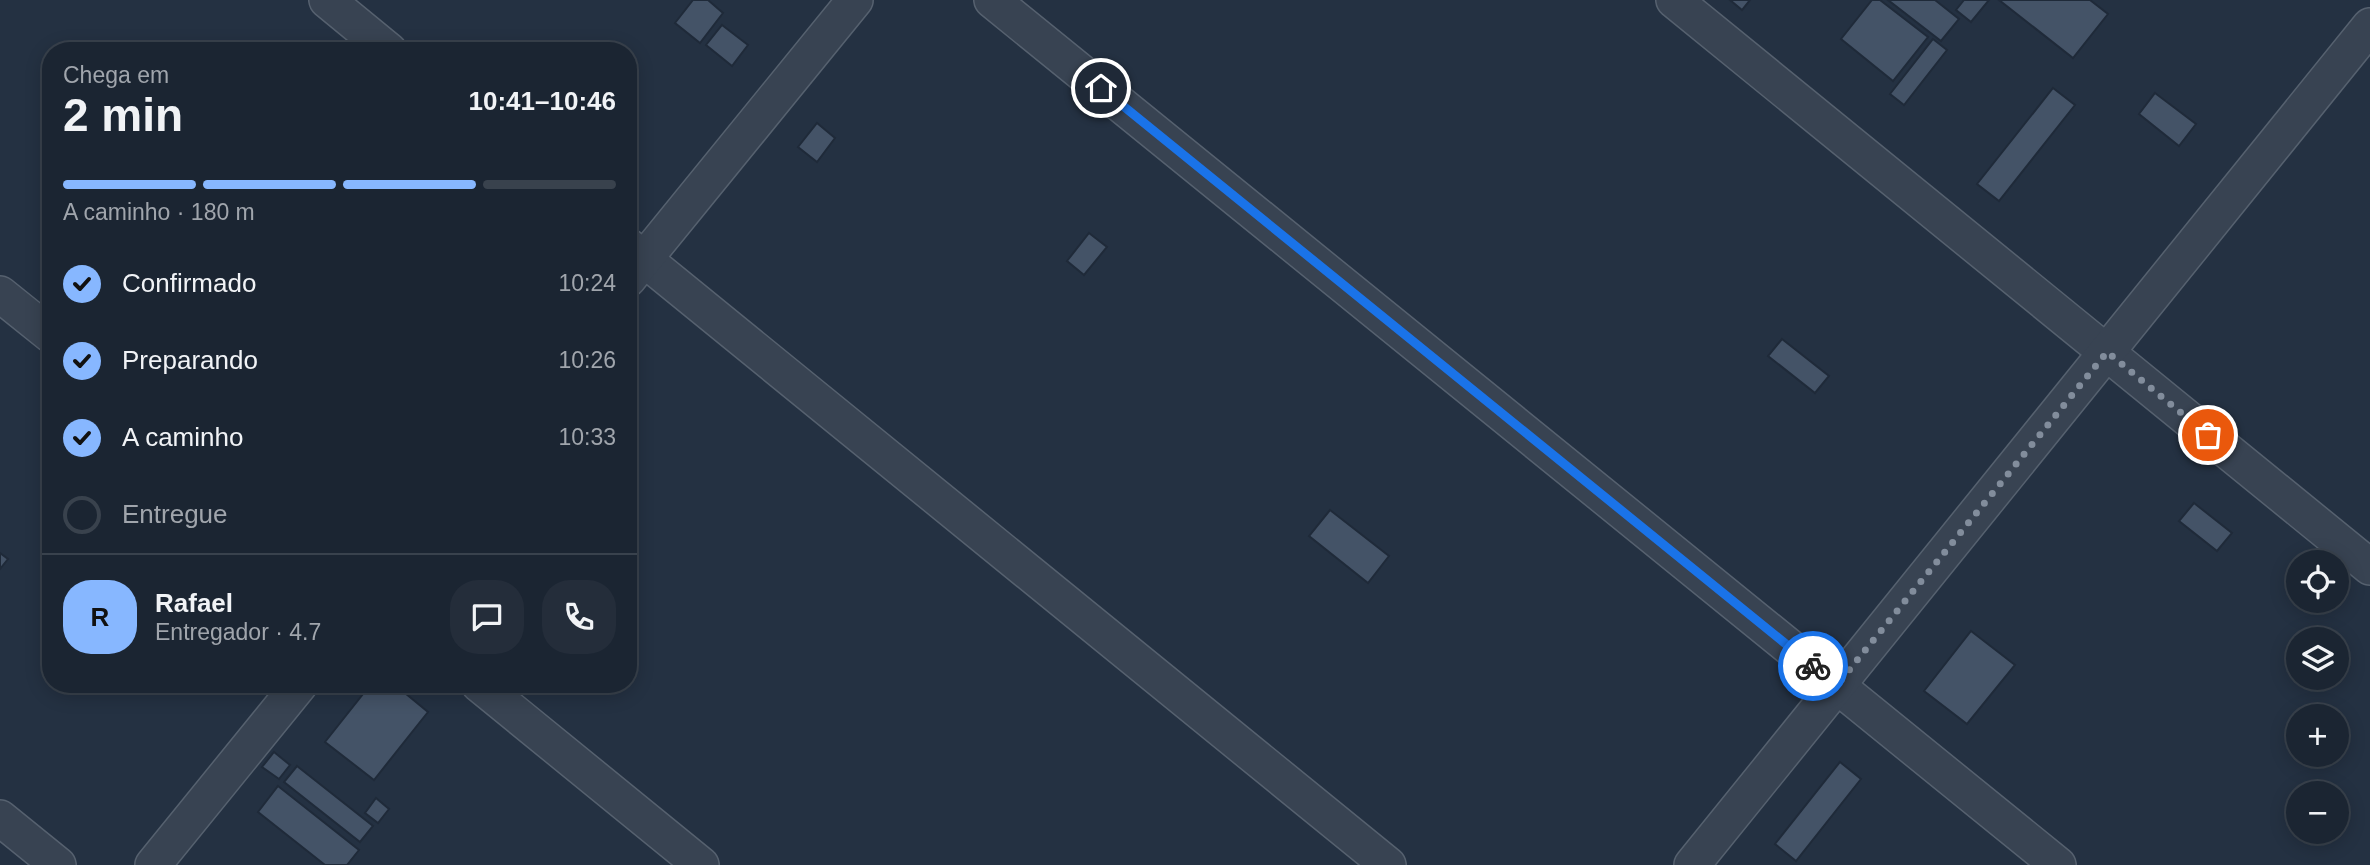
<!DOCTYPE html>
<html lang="pt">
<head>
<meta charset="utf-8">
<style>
	:root { --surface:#1b2532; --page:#242d3a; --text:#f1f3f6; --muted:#a0a5ac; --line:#39424d; --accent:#87b7ff }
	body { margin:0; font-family:Helvetica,sans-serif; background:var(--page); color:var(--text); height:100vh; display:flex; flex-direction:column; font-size:26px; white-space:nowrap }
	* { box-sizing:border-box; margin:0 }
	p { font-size:23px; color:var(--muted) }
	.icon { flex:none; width:38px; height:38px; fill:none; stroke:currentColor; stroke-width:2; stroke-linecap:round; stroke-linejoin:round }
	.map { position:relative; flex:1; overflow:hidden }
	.side { position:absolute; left:42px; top:42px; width:595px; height:651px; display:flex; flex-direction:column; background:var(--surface); border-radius:28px; box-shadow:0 4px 18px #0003,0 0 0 2px var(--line) }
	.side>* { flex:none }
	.controls { position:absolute; left:2286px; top:550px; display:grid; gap:14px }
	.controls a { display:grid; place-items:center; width:63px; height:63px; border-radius:50%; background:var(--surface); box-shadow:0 4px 18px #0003,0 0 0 2px var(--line); font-size:35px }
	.pin { position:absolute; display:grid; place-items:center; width:60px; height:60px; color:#fff; margin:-30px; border:4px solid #fff; border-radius:50%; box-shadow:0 2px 7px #0007 }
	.courier { position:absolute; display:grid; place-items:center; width:70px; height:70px; margin:-35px; border:5px solid #1a73e8; border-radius:50%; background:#fff; color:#222; box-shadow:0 2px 9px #0007 }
	.summary em { font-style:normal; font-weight:700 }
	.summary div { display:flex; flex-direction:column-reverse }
	.summary { display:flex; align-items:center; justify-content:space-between; height:119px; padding:0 21px }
	h1 { font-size:46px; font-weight:700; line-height:52px }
	.bar { display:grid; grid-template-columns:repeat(4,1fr); gap:10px 7px; align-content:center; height:84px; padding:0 21px }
	.bar i { height:9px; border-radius:5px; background:var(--line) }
	.bar .current { background:var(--accent) }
	.bar p { grid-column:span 4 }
	.line { display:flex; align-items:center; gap:18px; padding:0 21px; border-top:2px solid var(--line) }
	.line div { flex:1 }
	.round { display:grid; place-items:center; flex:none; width:74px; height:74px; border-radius:28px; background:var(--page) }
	ol { padding:0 21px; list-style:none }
	li { display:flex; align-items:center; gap:21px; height:77px }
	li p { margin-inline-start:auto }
	li .icon { padding:7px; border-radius:50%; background:var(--accent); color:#111; stroke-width:4 }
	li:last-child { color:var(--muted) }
	li i { width:38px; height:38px; border:4px solid var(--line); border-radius:50% }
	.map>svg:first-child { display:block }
	.building { fill:#445367; stroke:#1f2a39; stroke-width:2 }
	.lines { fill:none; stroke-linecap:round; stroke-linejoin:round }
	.street-casing { stroke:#56616f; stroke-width:38 }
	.street { stroke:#384352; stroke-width:35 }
	.done { stroke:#828d9c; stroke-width:7; stroke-dasharray:0 12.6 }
	.route { stroke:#1a73e8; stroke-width:9 }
</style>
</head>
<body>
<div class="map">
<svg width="2370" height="865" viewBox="0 0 2370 865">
	<rect width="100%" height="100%" fill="#243142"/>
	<g class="building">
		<polygon points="693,0 708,0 723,13 700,43 675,23"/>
		<polygon points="1730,0 1750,0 1742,10"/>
		<polygon points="1872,0 1880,0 1928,37 1893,81 1841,39"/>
		<polygon points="1888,0 1935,0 1959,19 1941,41"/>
		<polygon points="1964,0 1989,0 1971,22 1956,10"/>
		<polygon points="1999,0 2090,0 2108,14 2073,58"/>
		<polygon points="722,25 748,45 732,66 706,45"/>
		<polygon points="1933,39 1947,50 1904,105 1890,94"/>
		<polygon points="2053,88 2075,105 1999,201 1977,184"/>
		<polygon points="2155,93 2196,124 2179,146 2139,114"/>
		<polygon points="817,123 835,138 817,162 798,147"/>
		<polygon points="1089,233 1107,247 1084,275 1067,261"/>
		<polygon points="1782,339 1829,376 1815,393 1768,356"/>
		<polygon points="2194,503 2232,533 2217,551 2179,521"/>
		<polygon points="1330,510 1389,556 1368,583 1309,536"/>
		<polygon points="0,553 8,559 0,569"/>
		<polygon points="1971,631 2015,665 1967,724 1924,691"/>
		<polygon points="371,684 394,684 428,712 374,780 325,742"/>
		<polygon points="274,752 290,765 279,779 262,767"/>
		<polygon points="1840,762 1861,779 1796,861 1775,844"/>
		<polygon points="297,766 373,826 360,842 284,782"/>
		<polygon points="278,786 359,850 347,865 325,865 258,812"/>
		<polygon points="376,798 389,809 378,823 365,813"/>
	</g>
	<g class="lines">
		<g class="street-casing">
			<g id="street">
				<polyline points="327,0 389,51"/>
				<polyline points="992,0 2058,865"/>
				<polyline points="1674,0 2370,567"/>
				<polyline points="628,246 1388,865"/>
				<polyline points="628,279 855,0"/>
				<polyline points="0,294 51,335"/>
				<polyline points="479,684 701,865"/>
				<polyline points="0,818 58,865"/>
				<polyline points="153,865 300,684"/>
				<polyline points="1692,865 2370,26"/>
			</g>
		</g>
		<use href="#street" class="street"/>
	</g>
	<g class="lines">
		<polyline class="done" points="1813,666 1837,685 2107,352 2208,435"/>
		<polyline class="route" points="1101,88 1813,666"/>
	</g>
</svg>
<div class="controls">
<a><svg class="icon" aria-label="locate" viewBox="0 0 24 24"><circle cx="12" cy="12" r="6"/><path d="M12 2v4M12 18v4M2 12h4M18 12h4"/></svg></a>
<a><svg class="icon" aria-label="layers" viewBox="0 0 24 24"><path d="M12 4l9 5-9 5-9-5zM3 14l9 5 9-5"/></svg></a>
<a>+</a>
<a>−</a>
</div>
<div class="pin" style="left:2208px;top:435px;background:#ea580c"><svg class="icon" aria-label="bag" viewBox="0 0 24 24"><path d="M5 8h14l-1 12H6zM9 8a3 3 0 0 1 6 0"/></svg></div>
<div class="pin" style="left:1101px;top:88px;background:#1f2937"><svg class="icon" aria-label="home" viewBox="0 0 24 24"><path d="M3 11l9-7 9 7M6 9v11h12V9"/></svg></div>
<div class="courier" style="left:1813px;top:666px"><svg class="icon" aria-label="bike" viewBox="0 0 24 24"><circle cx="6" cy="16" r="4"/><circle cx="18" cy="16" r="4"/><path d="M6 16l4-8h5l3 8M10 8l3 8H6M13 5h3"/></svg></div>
<section class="side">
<div class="summary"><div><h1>2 min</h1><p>Chega em</p></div><em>10:41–10:46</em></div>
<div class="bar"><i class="current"></i><i class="current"></i><i class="current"></i><i></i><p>A caminho · 180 m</p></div>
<ol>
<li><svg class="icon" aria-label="check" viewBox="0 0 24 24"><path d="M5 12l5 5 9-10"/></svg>Confirmado<p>10:24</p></li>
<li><svg class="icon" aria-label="check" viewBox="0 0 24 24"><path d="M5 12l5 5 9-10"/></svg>Preparando<p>10:26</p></li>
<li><svg class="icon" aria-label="check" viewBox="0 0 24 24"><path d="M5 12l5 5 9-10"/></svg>A caminho<p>10:33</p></li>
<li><i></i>Entregue</li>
</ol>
<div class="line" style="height:126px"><b class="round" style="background:var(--accent);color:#111">R</b><div><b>Rafael</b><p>Entregador · 4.7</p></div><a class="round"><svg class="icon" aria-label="chat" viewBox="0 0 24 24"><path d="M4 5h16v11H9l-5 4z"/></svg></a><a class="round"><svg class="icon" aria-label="phone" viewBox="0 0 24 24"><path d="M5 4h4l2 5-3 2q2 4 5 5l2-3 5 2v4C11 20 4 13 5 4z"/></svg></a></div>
</section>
</div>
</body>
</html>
